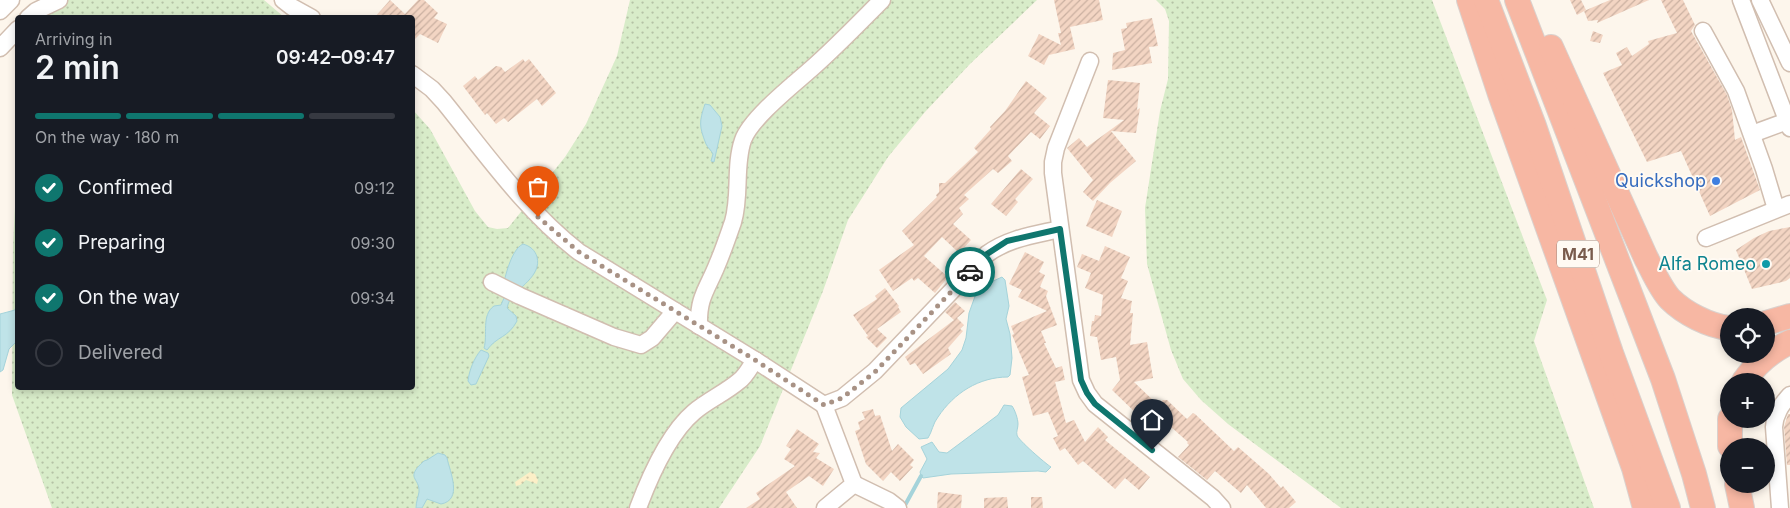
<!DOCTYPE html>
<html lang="en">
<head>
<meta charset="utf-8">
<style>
	:root { --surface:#171b24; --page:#242831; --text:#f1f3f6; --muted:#9ea1a6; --line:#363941; --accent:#0f766e }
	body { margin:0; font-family:Inter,sans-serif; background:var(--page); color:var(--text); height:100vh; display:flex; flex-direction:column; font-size:19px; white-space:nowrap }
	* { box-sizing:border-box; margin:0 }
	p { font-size:16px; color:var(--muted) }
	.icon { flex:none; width:28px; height:28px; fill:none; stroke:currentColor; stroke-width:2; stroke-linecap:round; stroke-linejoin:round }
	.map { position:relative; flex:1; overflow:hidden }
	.drawer { position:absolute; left:15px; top:15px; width:400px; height:375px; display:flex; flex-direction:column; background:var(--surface); border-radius:5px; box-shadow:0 2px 8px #0003 }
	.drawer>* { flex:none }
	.tools { position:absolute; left:1720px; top:308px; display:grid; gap:10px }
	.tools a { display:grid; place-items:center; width:55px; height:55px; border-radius:50%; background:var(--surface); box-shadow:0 2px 8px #0003; font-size:25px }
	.pin { position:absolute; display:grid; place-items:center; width:42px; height:42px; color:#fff; margin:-51px -21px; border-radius:50% 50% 50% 0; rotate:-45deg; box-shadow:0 0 5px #0007 }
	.pin .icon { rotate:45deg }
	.courier { position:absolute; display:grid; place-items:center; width:50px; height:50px; margin:-25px; border:4px solid #0f766e; border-radius:50%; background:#fff; color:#222; box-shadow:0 1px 6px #0007 }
	.headline em { font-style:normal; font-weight:600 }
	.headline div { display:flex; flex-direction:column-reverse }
	.headline { display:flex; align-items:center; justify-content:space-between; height:85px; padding:0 20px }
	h1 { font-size:32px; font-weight:600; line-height:38px }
	.bar { display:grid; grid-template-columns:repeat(4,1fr); gap:8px 5px; align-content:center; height:60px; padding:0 20px }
	.bar i { height:6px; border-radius:4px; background:var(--line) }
	.bar .on { background:var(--accent) }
	.bar p { grid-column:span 4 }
	ol { padding:0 20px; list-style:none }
	li { display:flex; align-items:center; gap:15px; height:55px }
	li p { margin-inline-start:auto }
	li .icon { padding:5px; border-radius:50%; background:var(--accent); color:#fff; stroke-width:4 }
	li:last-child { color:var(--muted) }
	li i { width:28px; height:28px; border:2px solid var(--line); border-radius:50% }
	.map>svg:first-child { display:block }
	.grass { fill:url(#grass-dots) }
	.sand { fill:url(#sand-dots) }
	.water { fill:#bfe3e8; stroke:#a5d3da }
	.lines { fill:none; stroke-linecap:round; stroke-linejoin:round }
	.stream { stroke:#a5d3da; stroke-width:4 }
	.building { fill:url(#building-hatch) }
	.minor-casing { stroke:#d1beb0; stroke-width:19 }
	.highway-casing { stroke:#dad1cd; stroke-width:26 }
	.minor { stroke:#fff; stroke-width:16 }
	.highway { stroke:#f7b7a3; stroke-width:24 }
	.done { stroke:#a89285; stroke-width:5; stroke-dasharray:0 9 }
	.route { stroke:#0f766e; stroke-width:6 }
	.shop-dot { fill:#3f7fe0; stroke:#fffaf3; stroke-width:2 }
	.culture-dot { fill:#0f9aa8; stroke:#fffaf3; stroke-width:2 }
	.labels { text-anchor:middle; stroke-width:4; stroke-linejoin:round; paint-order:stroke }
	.shield { fill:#fffaf3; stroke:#a28b7f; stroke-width:1 }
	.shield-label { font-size:16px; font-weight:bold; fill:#7a5c4d }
	.shop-label { font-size:18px; fill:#366cbe; stroke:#fffaf3; text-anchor:end }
	.culture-label { font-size:18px; fill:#0d838f; stroke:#fffaf3; text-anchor:end }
</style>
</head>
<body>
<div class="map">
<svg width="1790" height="508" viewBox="0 0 1790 508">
	<defs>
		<pattern id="grass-dots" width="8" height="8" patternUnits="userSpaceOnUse" patternTransform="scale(1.25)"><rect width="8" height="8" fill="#d8ecc9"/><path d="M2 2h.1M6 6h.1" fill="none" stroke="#b4c2a5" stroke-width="1.8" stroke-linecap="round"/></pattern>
		<pattern id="sand-dots" width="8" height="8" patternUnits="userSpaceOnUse" patternTransform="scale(1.25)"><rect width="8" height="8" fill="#fcefc7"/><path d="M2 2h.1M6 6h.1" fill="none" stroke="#d1c5a4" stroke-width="1.8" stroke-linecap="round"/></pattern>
		<pattern id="building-hatch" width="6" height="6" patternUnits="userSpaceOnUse" patternTransform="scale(1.25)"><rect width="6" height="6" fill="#f3d5c3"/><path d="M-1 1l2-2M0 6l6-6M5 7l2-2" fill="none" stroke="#cab0a1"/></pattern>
	</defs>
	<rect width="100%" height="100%" fill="#fdf6ec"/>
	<g class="grass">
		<polygon points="40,0 264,0 284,17 29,18"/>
		<polygon points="630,0 1037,0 970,64 925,112 888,157 848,220 823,291 760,446 719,508 52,508 12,395 13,245 17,169 18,388 412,388 413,110 430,129 475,211 488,227 497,229 508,228 565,157 586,124 617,56"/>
		<polygon points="1156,0 1432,0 1547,300 1534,341 1594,508 1341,508 1228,424 1201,400 1183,379 1171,350 1147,264 1145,208 1160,111 1168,79 1169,21 1165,9"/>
	</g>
	<polygon class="sand" points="530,472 535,474 538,480 537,484 526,480 520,485 516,486 515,482"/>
	<g class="water">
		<path d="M705 104 710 105 720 117 722 126 714 162 711 161 713 154C711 150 708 148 706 144 699 126 699 122 705 104Z"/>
		<path d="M523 244C530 246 535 250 537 257 542 276 517 288 510 300 508 303 508 305 507 308L516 316 517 321C508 338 497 336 487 350L484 348C488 335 481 315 494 306L501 305 504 298 501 295C504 282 510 250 523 244Z"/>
		<path d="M1002 277 1005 280 1009 306 1006 319 1010 334 1012 358 1010 375 1008 377C979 377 954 393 938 417 933 423 932 432 928 438L919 439 906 427 900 417 901 408 948 369 962 350 966 338 969 313 978 288Z"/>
		<polygon points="17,303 17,341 9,349 3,370 0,372 0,314 15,310"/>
		<path d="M481 350 488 353 489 356 476 384 471 385 468 381C469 371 474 358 481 350Z"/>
		<path d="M1004 405 1012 406C1015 410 1018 419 1018 424 1018 428 1016 432 1017 435 1017 439 1046 464 1051 467L1046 472 1038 471 951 474 923 478 921 476 920 472 927 459 921 447 932 442 939 452 947 453 998 415Z"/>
		<path d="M438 453 445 455 447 458C450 472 463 500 441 504L427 499 422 508H416C416 502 418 498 419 492 420 477 404 479 424 461L427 460Z"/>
	</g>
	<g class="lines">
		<polyline class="stream" points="904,507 921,476"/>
	</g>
	<g class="building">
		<polygon points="390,0 405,14 418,0 424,0 438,13 434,18 447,24 438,43 420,34 412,42 412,18 374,18"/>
		<polygon points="1054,0 1099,0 1103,20 1070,27 1075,49 1049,55 1044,65 1028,56 1039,34 1061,45 1058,33 1061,33"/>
		<polygon points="1570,0 1581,0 1586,10 1577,15"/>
		<polygon points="1610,0 1649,0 1597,23 1598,20 1588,21 1584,11"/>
		<polygon points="1661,0 1683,0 1695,25 1691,31 1727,95 1732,110 1735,140 1741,137 1760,190 1710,216 1681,151 1647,162 1603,73 1622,65 1616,53 1627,47 1632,56 1649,44 1648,41 1677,33"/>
		<polygon points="1152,18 1158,46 1149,47 1152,63 1112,70 1113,53 1125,50 1121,29 1127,28 1126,23"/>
		<polygon points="1593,31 1603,35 1600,43 1590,41"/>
		<polygon points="523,59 525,62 529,59 556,93 542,106 537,99 508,122 504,118 496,124 487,113 485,115 463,86 475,76 478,80 496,66 501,67 505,72"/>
		<polygon points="1108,80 1140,83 1137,110 1140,108 1136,133 1111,131 1136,161 1110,183 1093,201 1083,192 1093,180 1067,148 1079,138 1087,147 1124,120 1103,118"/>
		<polygon points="1026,81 1047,98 1034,113 1050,126 1040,139 1031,132 1008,156 1012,161 998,173 993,169 964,195 969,199 959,208 963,214 953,224 971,240 959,253 942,237 924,256 948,277 935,293 918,278 914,281 912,278 893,291 879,270 914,245 902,231 937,197 936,195 939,192 939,183 945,183 978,152 974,148 991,129 990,127 1005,111"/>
		<polygon points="1021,169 1033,179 1015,199 1018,202 1006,216 991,204"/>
		<polygon points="1097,200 1122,211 1112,237 1086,226"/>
		<polygon points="1790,227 1790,278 1786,281 1752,289 1736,250 1754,238 1769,231"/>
		<polygon points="1105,246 1130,257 1121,278 1128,281 1121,298 1132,301 1130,313 1133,313 1130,345 1147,342 1153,378 1134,382 1157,404 1157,406 1163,400 1167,400 1187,419 1193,413 1195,414 1234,451 1238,447 1269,474 1281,488 1283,486 1296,502 1289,508 1266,508 1247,485 1241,493 1215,471 1207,480 1178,457 1189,445 1187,443 1188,442 1171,427 1163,435 1143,414 1140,417 1112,390 1120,380 1116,357 1101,360 1097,337 1090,336 1092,321 1094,321 1095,315 1101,316 1103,295 1085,288 1091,273 1077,267 1082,254 1099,261"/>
		<polygon points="1025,252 1044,262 1039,272 1045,275 1040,287 1048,291 1046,296 1057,325 1041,331 1046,343 1044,343 1056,368 1062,366 1065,380 1055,382 1066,423 1074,420 1085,442 1098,427 1108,437 1105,440 1150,477 1139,490 1125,478 1115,489 1083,461 1078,465 1065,448 1060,451 1053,438 1058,436 1048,412 1033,416 1022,377 1029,375 1012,335 1014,334 1011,326 1047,311 1018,297 1022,290 1009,284"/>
		<polygon points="885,288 899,306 898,307 901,312 877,329 887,338 877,348 866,337 868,336 853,315 877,299 875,296"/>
		<polygon points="955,302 965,311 957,318 964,325 960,329 963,331 948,348 951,354 923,374 915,363 910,365 905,357 954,320 945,312"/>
		<polygon points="873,409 875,416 880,415 892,451 898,444 914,460 910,465 913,467 900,481 891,472 883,481 866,464 855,431 860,429 858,422 865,419 862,412"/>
		<polygon points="1788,414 1790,414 1790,465 1787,465 1784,427"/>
		<polygon points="797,429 819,444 813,452 820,453 816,458 834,469 823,486 809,476 786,492 797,508 746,508 760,499 756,493 795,466 784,459 791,449 786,446"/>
		<polygon points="938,492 962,495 961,508 937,508"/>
		<polygon points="1007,497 1008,508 984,508 984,498"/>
		<polygon points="1031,497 1042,497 1043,508 1031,508"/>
	</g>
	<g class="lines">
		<g class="minor-casing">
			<g id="minor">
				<polyline points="283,0 292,7 312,18"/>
				<polyline points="1741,0 1790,128"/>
				<polyline points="1760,0 1790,63"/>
				<polyline points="0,11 11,0"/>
				<polyline points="28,18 36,11 59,0"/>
				<polyline points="1703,31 1736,91 1764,169 1776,209"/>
				<polyline points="0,48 18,29"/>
				<polyline points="1090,61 1056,148 1053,162 1053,173 1081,380 1087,393 1095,404 1213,498 1222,508"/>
				<path d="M412 74 432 89 444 102C486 154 526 211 579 252L755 360 824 405"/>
				<polyline points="1752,134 1790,120"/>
				<polyline points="1706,238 1790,204"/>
				<polyline points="492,282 520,296 614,337 641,345 652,338 675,311"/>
				<path d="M699 326C698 297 707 290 717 265 723 251 728 236 733 222 741 195 734 166 743 140 751 118 793 85 811 69 836 47 859 23 882 0"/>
				<path d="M824 405 842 398 875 371 987 254C1009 238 1034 235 1060 229"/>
				<polyline points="824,405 854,484 825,508"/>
				<polyline points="854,484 889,501 898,508"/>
				<path d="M638 508C650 476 668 434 694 412 708 400 725 393 739 381 746 376 750 367 755 360"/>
				<path d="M1780 508 1774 427C1775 414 1781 405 1790 395"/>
			</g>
		</g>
		<g class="highway-casing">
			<g id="highway">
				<polyline points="1469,0 1500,94 1634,468 1645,508"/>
				<polyline points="1486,0 1534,126 1611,353 1668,508"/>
				<polyline points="1517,0 1663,379 1694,474 1703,508"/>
				<path d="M1551 47 1646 258C1653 271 1660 288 1670 299 1684 313 1709 326 1729 328"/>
				<polyline points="1766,323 1790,316"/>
				<path d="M1744 381C1756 364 1771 351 1790 342"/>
				<polyline points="1730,446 1730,419"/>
				<polyline points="1737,484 1742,508"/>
			</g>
		</g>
		<use href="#minor" class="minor"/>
		<use href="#highway" class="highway"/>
	</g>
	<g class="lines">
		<polyline class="done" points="538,217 579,252 755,360 824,405 842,398 875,372 970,272"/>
		<polyline class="route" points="970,272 987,254 1007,241 1060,229 1081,380 1087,393 1095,404 1152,450"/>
	</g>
	<circle class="shop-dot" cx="1716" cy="181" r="5"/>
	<circle class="culture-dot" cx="1766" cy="264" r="5"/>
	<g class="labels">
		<rect class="shield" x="1557" y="240.5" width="42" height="27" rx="4"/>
		<g class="shield-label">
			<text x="1578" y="260">M41</text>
		</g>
		<g class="shop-label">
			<text x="1706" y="187">Quickshop</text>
		</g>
		<g class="culture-label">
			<text x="1756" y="270">Alfa Romeo</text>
		</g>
	</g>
</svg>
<div class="tools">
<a><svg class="icon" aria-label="locate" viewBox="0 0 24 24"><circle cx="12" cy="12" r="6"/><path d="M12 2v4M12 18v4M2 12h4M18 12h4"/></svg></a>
<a>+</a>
<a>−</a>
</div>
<div class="pin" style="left:538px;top:217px;background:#ea580c"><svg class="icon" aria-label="bag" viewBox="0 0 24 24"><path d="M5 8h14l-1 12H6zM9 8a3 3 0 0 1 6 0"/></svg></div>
<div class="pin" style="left:1152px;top:450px;background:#1f2937"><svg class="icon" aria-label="home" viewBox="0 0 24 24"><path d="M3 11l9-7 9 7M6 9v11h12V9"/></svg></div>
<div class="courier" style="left:970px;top:272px"><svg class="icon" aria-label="car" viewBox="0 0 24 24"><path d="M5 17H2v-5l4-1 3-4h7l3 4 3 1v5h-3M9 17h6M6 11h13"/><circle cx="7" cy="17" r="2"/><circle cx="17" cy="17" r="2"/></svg></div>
<section class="drawer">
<div class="headline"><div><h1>2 min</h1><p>Arriving in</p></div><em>09:42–09:47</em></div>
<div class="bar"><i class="on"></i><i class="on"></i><i class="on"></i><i></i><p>On the way · 180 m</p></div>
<ol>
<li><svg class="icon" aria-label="check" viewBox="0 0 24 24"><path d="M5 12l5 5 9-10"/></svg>Confirmed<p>09:12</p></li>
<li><svg class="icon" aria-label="check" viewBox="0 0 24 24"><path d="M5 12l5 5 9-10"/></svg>Preparing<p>09:30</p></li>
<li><svg class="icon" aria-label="check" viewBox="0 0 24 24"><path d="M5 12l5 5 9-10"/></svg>On the way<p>09:34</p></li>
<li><i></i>Delivered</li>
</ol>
</section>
</div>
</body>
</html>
